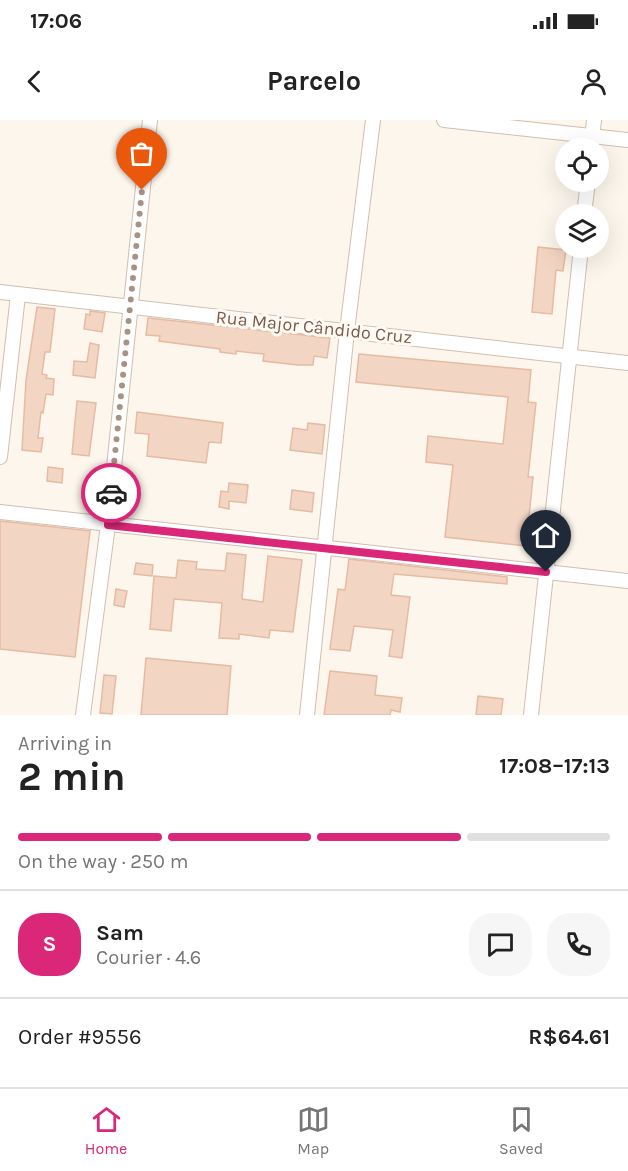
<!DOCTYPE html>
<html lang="en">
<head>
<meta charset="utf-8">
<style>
	:root { --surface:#fff; --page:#f6f6f6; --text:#222; --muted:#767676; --line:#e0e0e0; --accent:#db2777 }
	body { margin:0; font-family:Karla,sans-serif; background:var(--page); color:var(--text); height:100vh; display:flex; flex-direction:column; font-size:22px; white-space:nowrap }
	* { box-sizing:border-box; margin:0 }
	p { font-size:20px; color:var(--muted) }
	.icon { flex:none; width:33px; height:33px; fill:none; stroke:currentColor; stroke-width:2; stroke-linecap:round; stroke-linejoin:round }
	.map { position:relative; height:595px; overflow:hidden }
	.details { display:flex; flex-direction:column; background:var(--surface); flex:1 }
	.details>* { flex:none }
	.fabs { position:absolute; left:555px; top:18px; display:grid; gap:12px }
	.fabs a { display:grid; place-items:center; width:54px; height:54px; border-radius:50%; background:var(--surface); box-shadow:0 6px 24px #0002; font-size:30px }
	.pin { position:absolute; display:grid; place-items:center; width:51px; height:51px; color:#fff; margin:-62px -26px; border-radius:50% 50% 50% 0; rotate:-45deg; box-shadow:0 0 6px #0007 }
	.pin .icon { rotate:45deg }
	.courier { position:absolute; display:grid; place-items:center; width:60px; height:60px; margin:-30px; border:4px solid #db2777; border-radius:50%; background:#fff; color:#222; box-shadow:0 2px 8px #0007 }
	.summary em { font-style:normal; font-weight:700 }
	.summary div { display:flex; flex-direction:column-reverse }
	.summary { display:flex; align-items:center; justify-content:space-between; height:102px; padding:0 18px }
	h1 { font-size:39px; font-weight:700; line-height:45px }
	.bar { display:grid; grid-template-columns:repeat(4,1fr); gap:9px 6px; align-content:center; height:72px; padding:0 18px }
	.bar i { height:8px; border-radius:4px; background:var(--line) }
	.bar .active { background:var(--accent) }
	.bar p { grid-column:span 4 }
	.line { display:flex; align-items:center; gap:15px; padding:0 18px; border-top:2px solid var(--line) }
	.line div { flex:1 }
	.round { display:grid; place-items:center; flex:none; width:63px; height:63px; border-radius:24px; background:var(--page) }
	.status { display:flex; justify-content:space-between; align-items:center; height:42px; padding:0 30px; background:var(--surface); direction:ltr }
	.status svg { height:16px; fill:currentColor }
	header { display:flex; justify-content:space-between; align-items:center; height:78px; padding:0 18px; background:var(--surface); font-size:27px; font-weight:700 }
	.tab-bar { display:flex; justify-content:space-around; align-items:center; height:84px; border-top:2px solid var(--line); background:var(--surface); font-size:16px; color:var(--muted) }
	.tab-bar a { display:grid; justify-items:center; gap:3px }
	.tab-bar .active { color:var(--accent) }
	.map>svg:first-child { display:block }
	.building { fill:#f3d5c3; stroke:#e6bba3; stroke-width:1.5 }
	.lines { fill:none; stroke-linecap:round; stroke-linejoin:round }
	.minor-casing { stroke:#d1beb0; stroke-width:16 }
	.minor { stroke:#fff; stroke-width:14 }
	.done { stroke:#a89285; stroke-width:6; stroke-dasharray:0 10.8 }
	.route { stroke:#db2777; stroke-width:8 }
	.labels { text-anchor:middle; stroke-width:6; stroke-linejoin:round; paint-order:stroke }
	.street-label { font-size:18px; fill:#7a5c4d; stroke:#fffaf3 }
</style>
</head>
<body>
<div class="status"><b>17:06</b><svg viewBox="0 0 49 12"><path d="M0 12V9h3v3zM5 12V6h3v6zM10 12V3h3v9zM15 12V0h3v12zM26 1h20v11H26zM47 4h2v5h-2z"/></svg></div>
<header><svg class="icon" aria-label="back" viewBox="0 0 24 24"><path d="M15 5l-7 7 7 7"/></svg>Parcelo<svg class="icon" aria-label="person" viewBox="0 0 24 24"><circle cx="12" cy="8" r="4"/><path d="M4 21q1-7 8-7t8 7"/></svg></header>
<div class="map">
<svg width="628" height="595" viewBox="0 0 628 595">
	<rect width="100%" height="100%" fill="#fdf6ec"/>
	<g class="building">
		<polygon points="538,127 566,130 563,151 556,150 552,194 532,192"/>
		<polygon points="37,187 55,189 50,232 45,232 42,254 47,255 46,258 54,259 53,275 46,274 43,293 41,292 38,318 43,318 41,332 22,330 26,260"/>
		<polygon points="90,191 105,193 102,212 84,209 86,194 90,195"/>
		<polygon points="148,198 330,218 327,238 314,236 313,245 298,245 263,241 264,234 236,231 236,234 220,232 220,229 159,221 160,216 146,215"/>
		<polygon points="90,223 99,225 95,258 73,255 74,241 87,242"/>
		<polygon points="359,234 531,250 528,282 536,283 528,357 533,357 526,426 445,417 453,345 426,342 428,316 503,324 508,277 356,262"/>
		<polygon points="77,281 96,283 89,336 72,334"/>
		<polygon points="137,292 223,303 221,323 209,322 206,343 147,336 149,314 135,313"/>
		<polygon points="308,303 325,305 322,334 290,330 293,308 307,310"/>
		<polygon points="48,347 63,349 62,363 47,361"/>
		<polygon points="229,363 248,365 246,383 229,381 229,389 219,387 221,371 228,372"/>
		<polygon points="292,370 314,373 312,392 290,389"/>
		<polygon points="0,401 90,411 75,537 0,529"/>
		<polygon points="227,433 246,435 242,479 263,482 268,436 302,440 293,512 270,510 269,518 239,514 239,519 219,518 222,483 174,479 171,511 150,509 154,456 176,458 178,440 197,442 196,449 225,451"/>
		<polygon points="349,439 507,457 507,464 394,454 391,475 410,477 402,538 389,536 393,510 354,506 350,531 330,529 338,469 345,470"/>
		<polygon points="136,443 153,445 152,456 134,454"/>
		<polygon points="116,469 127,471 124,487 114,485"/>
		<polygon points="146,538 231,546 227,595 141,595"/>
		<polygon points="330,551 377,556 375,575 402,578 400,592 391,590 390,595 324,595"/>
		<polygon points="104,555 116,556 112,594 100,593"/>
		<polygon points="478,576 503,579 501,595 476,595"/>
	</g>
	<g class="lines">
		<g class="minor-casing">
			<g id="minor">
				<polyline points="444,0 628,20"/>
				<polyline points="591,28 594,0"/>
				<polyline points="584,94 588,62"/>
				<polyline points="0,172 628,243"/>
				<polyline points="0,337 18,175"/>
				<polyline points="0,392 628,461"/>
				<polyline points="83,595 108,405 150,0"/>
				<polyline points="307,595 347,211 373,0"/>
				<polyline points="531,595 581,128"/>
			</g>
		</g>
		<use href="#minor" class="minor"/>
	</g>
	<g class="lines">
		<polyline class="done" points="111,373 142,70"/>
		<polyline class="route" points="111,373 108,405 546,452"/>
	</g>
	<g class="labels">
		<g class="street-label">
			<text transform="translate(314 207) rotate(6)" y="6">Rua Major Cândido Cruz</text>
		</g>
	</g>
</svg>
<div class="fabs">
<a><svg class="icon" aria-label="locate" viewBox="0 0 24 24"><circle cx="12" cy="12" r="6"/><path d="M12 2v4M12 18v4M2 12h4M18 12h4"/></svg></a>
<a><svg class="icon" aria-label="layers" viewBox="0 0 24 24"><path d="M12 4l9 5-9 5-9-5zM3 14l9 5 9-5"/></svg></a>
</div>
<div class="pin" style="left:142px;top:70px;background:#ea580c"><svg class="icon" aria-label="bag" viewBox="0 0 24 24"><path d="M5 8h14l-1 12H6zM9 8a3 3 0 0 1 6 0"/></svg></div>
<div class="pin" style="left:546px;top:452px;background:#1f2937"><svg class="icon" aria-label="home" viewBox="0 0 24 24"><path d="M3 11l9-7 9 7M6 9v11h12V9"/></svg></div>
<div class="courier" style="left:111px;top:373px"><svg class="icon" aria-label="car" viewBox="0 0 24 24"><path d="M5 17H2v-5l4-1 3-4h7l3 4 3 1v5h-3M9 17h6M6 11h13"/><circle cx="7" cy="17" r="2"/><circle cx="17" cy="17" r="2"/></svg></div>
</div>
<section class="details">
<div class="summary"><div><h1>2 min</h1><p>Arriving in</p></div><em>17:08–17:13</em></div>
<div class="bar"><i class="active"></i><i class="active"></i><i class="active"></i><i></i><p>On the way · 250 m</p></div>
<div class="line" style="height:108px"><b class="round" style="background:var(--accent);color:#fff">S</b><div><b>Sam</b><p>Courier · 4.6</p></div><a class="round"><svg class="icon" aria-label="chat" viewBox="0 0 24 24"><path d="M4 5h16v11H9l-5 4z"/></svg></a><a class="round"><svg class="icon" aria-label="phone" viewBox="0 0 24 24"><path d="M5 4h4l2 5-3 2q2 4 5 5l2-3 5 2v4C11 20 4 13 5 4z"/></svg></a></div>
<div class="line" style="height:78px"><div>Order #9556</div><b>R$64.61</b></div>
</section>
<nav class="tab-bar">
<a class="active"><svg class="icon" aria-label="home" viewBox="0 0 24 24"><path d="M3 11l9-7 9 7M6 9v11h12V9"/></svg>Home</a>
<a><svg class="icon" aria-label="map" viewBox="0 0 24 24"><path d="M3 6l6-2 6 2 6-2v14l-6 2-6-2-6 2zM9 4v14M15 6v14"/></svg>Map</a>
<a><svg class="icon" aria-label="saved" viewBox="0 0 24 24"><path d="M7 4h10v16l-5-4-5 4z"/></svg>Saved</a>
</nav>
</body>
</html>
